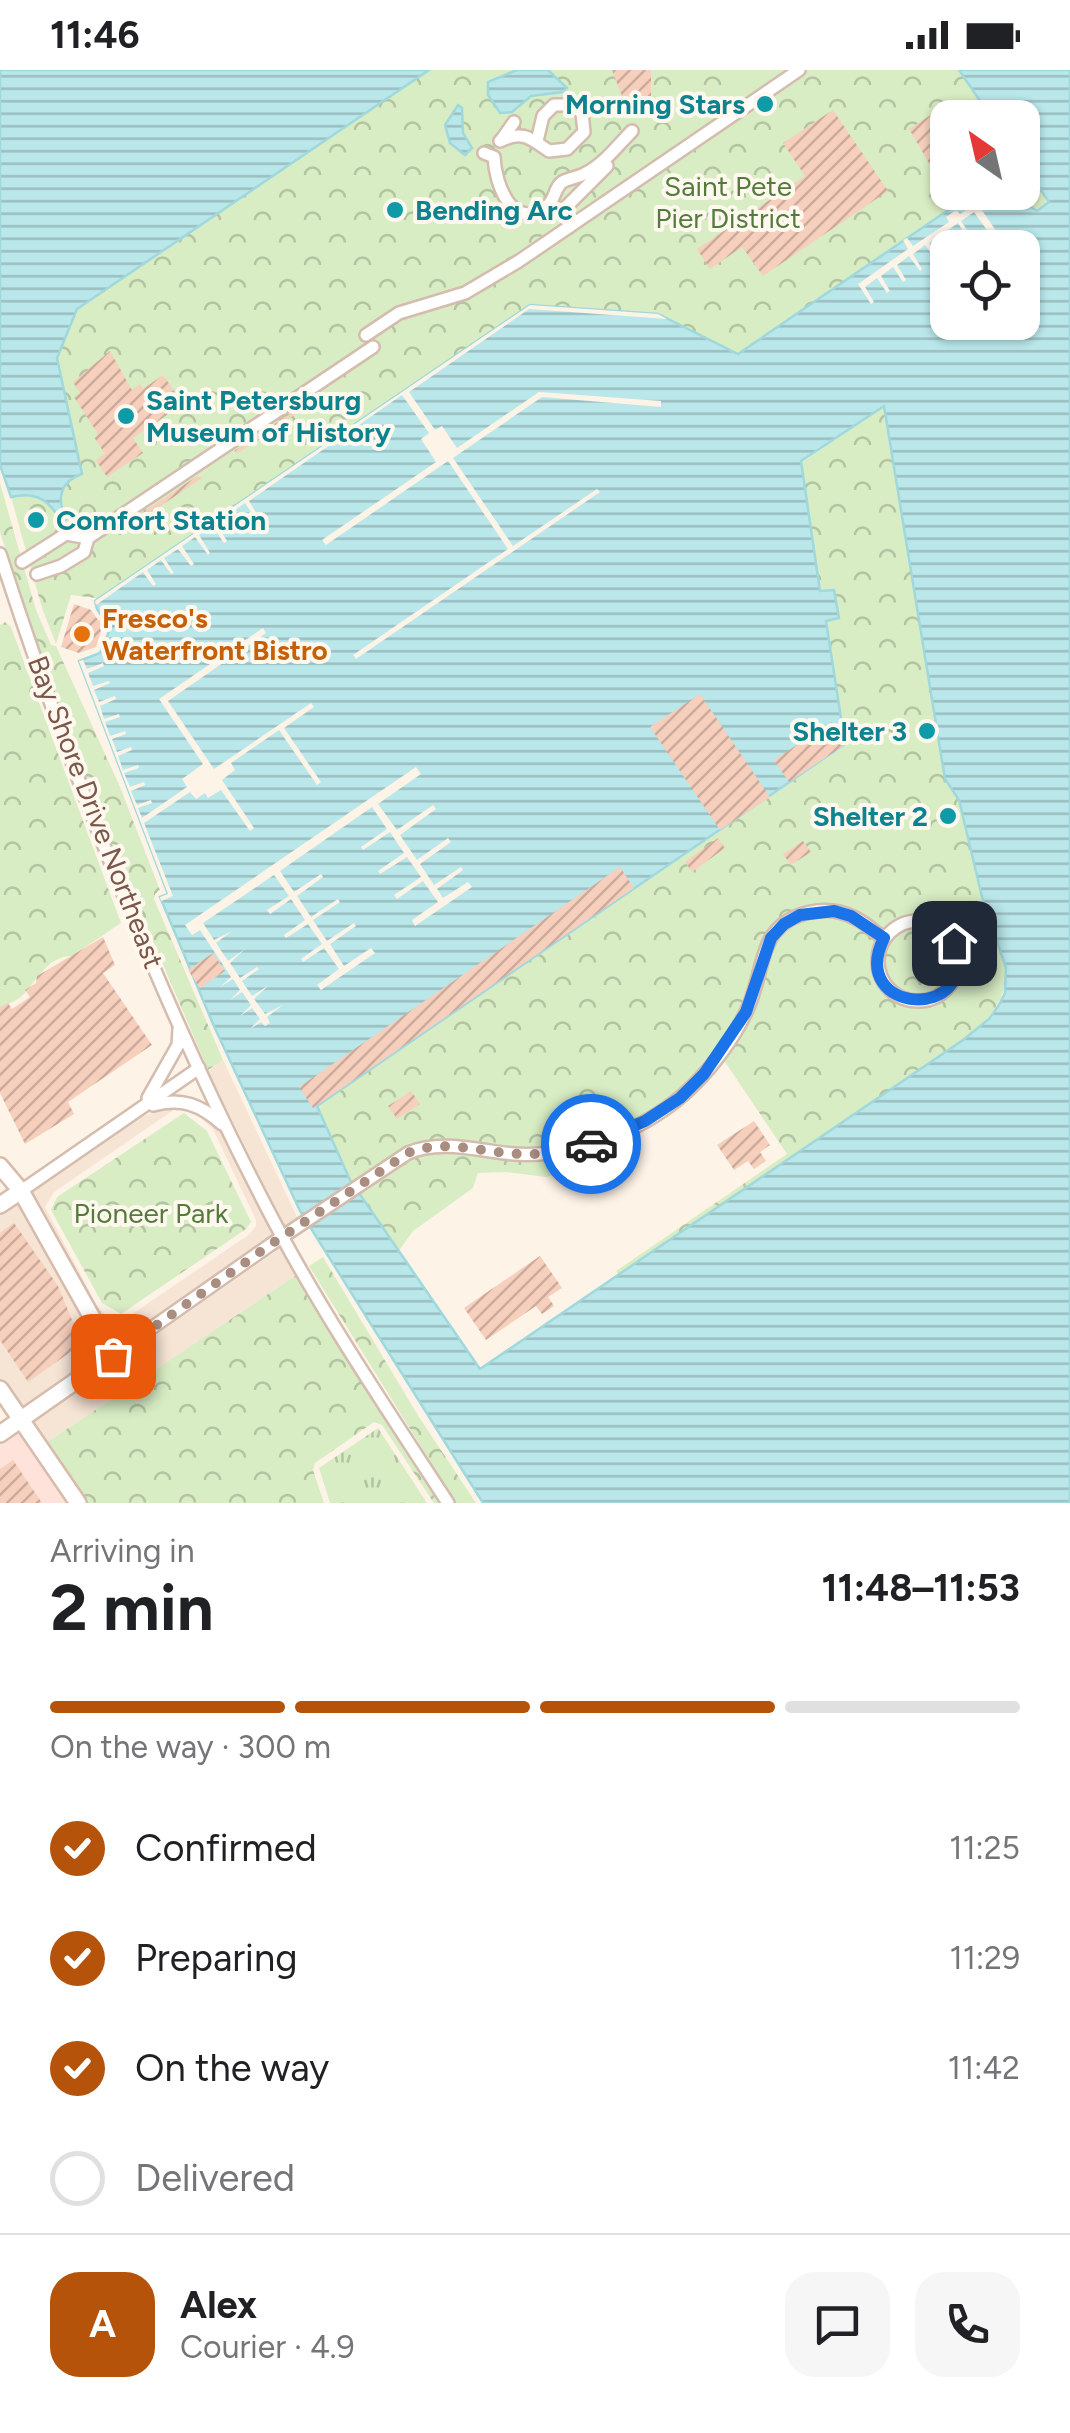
<!DOCTYPE html>
<html lang="en">
<head>
<meta charset="utf-8">
<style>
	:root { --surface:#fff; --page:#f6f6f6; --text:#202124; --muted:#757577; --line:#e0e0e0; --accent:#b45309 }
	body { margin:0; font-family:Figtree,sans-serif; background:var(--page); color:var(--text); height:100vh; display:flex; flex-direction:column; font-size:38px; white-space:nowrap }
	* { box-sizing:border-box; margin:0 }
	p { font-size:32px; color:var(--muted) }
	.icon { flex:none; width:55px; height:55px; fill:none; stroke:currentColor; stroke-width:2; stroke-linecap:round; stroke-linejoin:round }
	.map { position:relative; height:1433px; overflow:hidden }
	.drawer { display:flex; flex-direction:column; background:var(--surface); flex:1 }
	.drawer>* { flex:none }
	.needle { width:65px; rotate:326deg }
	.fabs { position:absolute; left:930px; top:30px; display:grid; gap:20px }
	.fabs a { display:grid; place-items:center; width:110px; height:110px; border-radius:20px; background:var(--surface); box-shadow:0 2px 8px #0004; font-size:50px }
	.pin { position:absolute; display:grid; place-items:center; width:85px; height:85px; color:#fff; margin:-42px; border-radius:20px; box-shadow:0 5px 15px #0006 }
	.courier { position:absolute; display:grid; place-items:center; width:100px; height:100px; margin:-50px; border:8px solid #1a73e8; border-radius:50%; background:#fff; color:#222; box-shadow:0 2px 12px #0007 }
	.overview em { font-style:normal; font-weight:700 }
	.overview div { display:flex; flex-direction:column-reverse }
	.overview { display:flex; align-items:center; justify-content:space-between; height:170px; padding:0 50px }
	h1 { font-size:65px; font-weight:700; line-height:75px }
	.bar { display:grid; grid-template-columns:repeat(4,1fr); gap:15px 10px; align-content:center; height:120px; padding:0 50px }
	.bar i { height:12px; border-radius:8px; background:var(--line) }
	.bar .active { background:var(--accent) }
	.bar p { grid-column:span 4 }
	.line { display:flex; align-items:center; gap:25px; padding:0 50px; border-top:2px solid var(--line) }
	.line div { flex:1 }
	.round { display:grid; place-items:center; flex:none; width:105px; height:105px; border-radius:30px; background:var(--page) }
	ol { padding:0 50px; list-style:none }
	li { display:flex; align-items:center; gap:30px; height:110px }
	li p { margin-inline-start:auto }
	li .icon { padding:10px; border-radius:50%; background:var(--accent); color:#fff; stroke-width:4 }
	li:last-child { color:var(--muted) }
	li i { width:55px; height:55px; border:5px solid var(--line); border-radius:50% }
	.status { display:flex; justify-content:space-between; align-items:center; height:70px; padding:0 50px; background:var(--surface); direction:ltr }
	.status svg { height:28px; fill:currentColor }
	.map>svg:first-child { display:block }
	.residential { fill:#f6e4d5 }
	.commercial { fill:#ffe2da }
	.grass { fill:url(#grass-tufts) }
	.park { fill:url(#park-crowns) }
	.garden { fill:#d8edc4 }
	.water { fill:url(#water-rules); stroke:#9fd8dd; stroke-width:2.5; fill-rule:evenodd }
	.pier { fill:#fef3e7 }
	.building { fill:url(#building-hatch) }
	.lines { fill:none; stroke-linecap:round; stroke-linejoin:round }
	.street-casing { stroke:#d4bcae; stroke-width:16 }
	.secondary-casing { stroke:#d7bbab; stroke-width:20 }
	.street { stroke:#fff; stroke-width:11 }
	.secondary { stroke:#fff; stroke-width:15 }
	.done { stroke:#a98d80; stroke-width:10; stroke-dasharray:0 18 }
	.route { stroke:#1a73e8; stroke-width:12 }
	.culture-dot { fill:#0f9aa8; stroke:#fff8ef; stroke-width:4 }
	.food-dot { fill:#e8710a; stroke:#fff8ef; stroke-width:4 }
	.labels { text-anchor:middle; stroke-width:8; stroke-linejoin:round; paint-order:stroke }
	.culture-label { font-size:28px; font-weight:bold; fill:#0d838f; stroke:#fff8ef; text-anchor:end }
	.park-label { font-size:28px; fill:#547b3c; stroke:#fff8ef }
	.food-label { font-size:28px; font-weight:bold; fill:#c56008; stroke:#fff8ef; text-anchor:start }
	.street-label { font-size:28px; fill:#7b5649; stroke:#fff8ef }
</style>
</head>
<body>
<div class="status"><b>11:46</b><svg viewBox="0 0 49 12"><path d="M0 12V9h3v3zM5 12V6h3v6zM10 12V3h3v9zM15 12V0h3v12zM26 1h20v11H26zM47 4h2v5h-2z"/></svg></div>
<div class="map">
<svg width="1070" height="1433" viewBox="0 0 1070 1433">
	<defs>
		<pattern id="grass-tufts" width="24" height="20" patternUnits="userSpaceOnUse" patternTransform="scale(2.5)"><rect width="24" height="20" fill="#d8edc4"/><path d="M3 7l-1-3M5 7V3M7 7l1-3M15 17l-1-3M17 17v-4M19 17l1-3" fill="none" stroke="#b4c3a1"/></pattern>
		<pattern id="park-crowns" width="20" height="18" patternUnits="userSpaceOnUse" patternTransform="scale(2.5)"><rect width="20" height="18" fill="#d8edc4"/><path d="M2 6a3 3 0 1 1 6 0M12 15a3 3 0 1 1 6 0" fill="none" stroke="#b4c3a1"/></pattern>
		<pattern id="water-rules" width="6" height="5" patternUnits="userSpaceOnUse" patternTransform="scale(2.5)"><rect width="6" height="5" fill="#b9e7ea"/><path d="M0 2.5h6" fill="none" stroke="#9bbec0"/></pattern>
		<pattern id="building-hatch" width="6" height="6" patternUnits="userSpaceOnUse" patternTransform="scale(2.5)"><rect width="6" height="6" fill="#f6cfbd"/><path d="M-1 1l2-2M0 6l6-6M5 7l2-2" fill="none" stroke="#ccab9c"/></pattern>
	</defs>
	<rect width="100%" height="100%" fill="#fef3e7"/>
	<g class="residential">
		<polygon points="223,990 298,1149 285,1157 208,1001"/>
		<polygon points="167,1038 175,1039 54,1122 45,1137 97,1236 105,1244 125,1249 250,1164 256,1156 256,1150 213,1059 195,1043 223,1063 274,1164 115,1275 30,1123 139,1048"/>
		<polygon points="19,1131 103,1283 22,1340 0,1308 0,1144"/>
		<polygon points="282,1177 298,1204 46,1373 31,1352"/>
	</g>
	<polygon class="commercial" points="20,1360 70,1433 0,1433 0,1373"/>
	<polygon class="grass" points="378,1358 427,1433 330,1433 319,1398"/>
	<g class="park">
		<path d="M429 0H959L991 47 948 48V122H1022L1023 93 1049 133 1037 141C1010 121 983 125 954 136L738 284 658 244 530 235 95 531 96 528 71 525 56 574 42 538 11 427C37 421 49 431 62 452L66 448C55 428 61 412 82 404L57 288 77 239Z"/>
		<path d="M884 336 945 709 959 730 1006 898C1007 934 987 952 960 972L618 1204 616 1201 787 1084 725 992 679 1037 655 1053 629 1068 575 1085 571 1096 558 1104 546 1107 505 1102 478 1103 473 1118 413 1161 398 1182 347 1105 317 1037 843 677 801 393Z"/>
		<polygon points="0,413 36,540 51,575 56,576 120,717 160,820 155,824 154,829 223,990 208,1000 94,733 21,528 0,462"/>
		<path d="M5 552 11 557 121 853 72 886C47 886 37 911 22 926 16 931 7 934 0 938V555Z"/>
		<polygon points="184,1043 207,1061 251,1152 246,1159 121,1244 102,1233 51,1140 57,1127 66,1121"/>
		<polygon points="323,1187 419,1347 476,1433 456,1433 309,1196"/>
		<polygon points="298,1204 440,1433 434,1433 382,1355 374,1352 315,1393 313,1400 324,1433 88,1433 46,1373"/>
	</g>
	<polygon class="garden" points="738,0 792,0 712,59 707,45"/>
	<g class="water">
		<path d="M0 0H429L77 239 57 288 82 404C61 411 55 429 67 448L62 453C50 430 36 421 11 427L0 395Z"/>
		<polygon points="517,0 548,0 567,18 563,22 531,26 512,42 500,43 488,25 488,12"/>
		<path d="M959 0H1070V1433H483L300 1141 213 954 160 827 168 824 79 591 100 583 110 559 97 539 95 531 530 235 658 244 738 284 954 136C984 125 1010 122 1037 141L1049 132 1023 93 1022 48 991 47ZM948 178H1022V252H948ZM884 336 945 709 959 730 982 827 1006 898 1005 923 999 935 989 949 963 970 480 1299 350 1110 317 1036 845 674 826 551 839 548 834 520 820 521 801 391Z"/>
		<polygon points="458,35 462,38 463,63 472,78 465,85 450,73 445,55"/>
	</g>
	<g class="pier">
		<polygon points="977,133 1007,177 999,177 974,142 961,151 971,166 968,168 958,153 945,162 955,177 951,177 942,164 929,173 939,188 936,190 925,175 913,184 922,199 920,201 909,186 897,195 906,210 903,212 893,197 881,206 890,221 887,223 877,208 865,217 874,232 871,234 858,214 908,179 903,170 907,168 913,176 949,152 946,147 956,140 960,144"/>
		<polygon points="530,235 658,244 667,249 529,239 409,322 435,360 442,356 457,378 539,322 661,331 661,337 542,327 453,388 513,476 597,419 600,422 356,589 353,585 508,479 448,391 326,475 322,470 436,392 421,369 429,363 402,325 249,431 260,449 257,451 245,433 232,442 244,460 241,462 228,445 216,453 227,471 224,473 212,456 199,465 210,483 208,485 195,467 182,476 194,494 191,496 178,479 164,488 174,503 171,504 161,490 147,500 156,514 153,516 143,502 96,535 95,531"/>
		<polygon points="263,558 266,563 168,631 214,699 311,633 314,637 284,658 321,712 317,715 279,660 231,693 235,700 222,710 254,758 250,761 221,720 208,728 205,723 196,729 190,722 144,753 173,826 161,831 160,827 168,824 79,591 83,590 87,599 103,593 104,596 88,603 93,616 109,611 110,613 94,620 99,632 115,626 116,629 100,636 104,649 119,644 120,647 105,652 110,666 125,661 126,664 112,669 117,682 131,677 132,680 118,686 123,700 138,695 139,698 124,703 130,717 144,712 145,715 131,721 137,735 151,730 152,733 138,738 142,748 187,717 182,709 203,694 159,629"/>
		<polygon points="416,697 421,704 378,734 397,760 433,735 436,739 400,765 417,790 448,768 451,772 420,794 434,815 461,797 463,800 437,819 443,828 468,812 472,817 415,856 412,850 438,832 423,811 397,829 394,825 421,807 407,787 380,804 378,801 404,783 390,762 363,780 361,777 387,759 372,737 280,801 294,822 321,804 323,807 297,826 311,847 338,829 340,832 313,850 327,871 354,853 356,856 330,874 344,896 371,878 375,883 321,920 317,915 339,899 324,878 303,892 301,889 322,874 308,854 286,868 284,865 305,850 291,829 270,844 267,840 289,826 274,805 203,853 214,870 232,861 216,873 228,891 245,879 230,893 240,908 257,897 259,899 242,911 252,926 269,915 254,929 265,944 283,935 267,947 270,953 265,956 261,952 250,959 260,949 252,938 240,946 251,935 242,922 230,930 240,920 233,909 220,917 231,907 200,860 192,865 185,855"/>
	</g>
	<g class="building">
		<polygon points="612,0 651,0 651,31 627,39"/>
		<polygon points="954,30 970,48 948,48 948,106 940,112 909,59"/>
		<polygon points="833,40 888,121 763,206 742,177 710,199 697,179 805,106 783,73"/>
		<polygon points="110,281 132,320 140,314 143,319 163,305 183,334 133,368 143,383 107,407 96,390 105,384 94,367 98,364 74,327 80,323 73,312"/>
		<polygon points="311,330 315,331 238,383 234,381"/>
		<polygon points="197,406 202,408 125,460 120,458"/>
		<circle cx="35" cy="450" r="11"/>
		<polygon points="74,534 91,540 98,550 104,552 96,577 79,583 61,577"/>
		<polygon points="700,624 770,727 720,760 650,657"/>
		<polygon points="832,652 846,674 789,712 774,690"/>
		<polygon points="718,768 725,778 692,802 685,792"/>
		<polygon points="803,771 811,782 791,795 783,784"/>
		<polygon points="620,797 634,818 313,1038 299,1017"/>
		<polygon points="103,867 115,895 103,903 152,975 68,1032 74,1044 25,1074 0,1023 0,937 8,933 12,939 30,927 25,920 36,913 37,906"/>
		<polygon points="213,883 225,901 200,918 188,900"/>
		<polygon points="411,1021 420,1034 397,1049 388,1036"/>
		<polygon points="754,1051 770,1075 760,1082 766,1091 754,1099 748,1091 734,1100 717,1075"/>
		<polygon points="14,1153 58,1216 82,1274 28,1312 0,1270 0,1163"/>
		<polygon points="540,1186 562,1218 548,1227 554,1236 542,1244 536,1236 486,1270 464,1238"/>
		<polygon points="13,1390 42,1433 0,1433 0,1399"/>
	</g>
	<g class="lines">
		<g class="street-casing">
			<g id="street">
				<polyline points="502,69 514,52"/>
				<path d="M500 71C523 60 530 68 549 81L567 79 584 62 582 43 572 35H554L543 46 537 71"/>
				<path d="M484 83 494 87C495 113 512 163 547 136 556 129 554 116 564 111 571 108 579 107 586 103 604 94 618 75 632 61"/>
				<polyline points="569,157 565,138 607,96"/>
				<polyline points="366,265 399,243 465,223 519,191 799,0"/>
				<path d="M0 484C73 709 160 933 269 1142 321 1242 387 1339 448 1433"/>
				<polyline points="22,492 66,464 88,468"/>
				<polyline points="37,504 61,496 84,482 88,468 373,277"/>
				<circle cx="918" cy="891" r="40"/>
				<polyline points="148,1028 178,975 179,959"/>
				<path d="M153 1035C181 1027 201 1035 222 1054"/>
				<polyline points="21,1121 199,998"/>
				<path d="M113 1285 270 1175 408 1083C442 1069 479 1081 514 1084 572 1088 639 1063 683 1025 708 1003 733 971 747 940 757 920 761 885 771 868 787 841 827 834 853 847 865 852 874 861 884 869"/>
			</g>
		</g>
		<g class="secondary-casing">
			<g id="secondary">
				<polyline points="0,1096 21,1121 113,1285 0,1364"/>
				<polyline points="0,1135 21,1121"/>
				<polyline points="0,1319 78,1433"/>
			</g>
		</g>
		<use href="#street" class="street"/>
		<use href="#secondary" class="secondary"/>
	</g>
	<g class="lines">
		<path class="done" d="M113 1286 270 1175 408 1083C444 1068 483 1083 520 1084 545 1085 567 1080 591 1074"/>
		<path class="route" d="M591 1074 645 1051 680 1028 704 1004 746 942 771 868 784 854 800 845 834 841 851 846 884 868C846 945 981 953 954 873"/>
	</g>
	<g class="culture-dot">
		<circle cx="765" cy="34" r="10"/>
		<circle cx="395" cy="140" r="10"/>
		<circle cx="126" cy="346" r="10"/>
		<circle cx="36" cy="450" r="10"/>
		<circle cx="927" cy="661" r="10"/>
		<circle cx="948" cy="746" r="10"/>
	</g>
	<circle class="food-dot" cx="82" cy="564" r="10"/>
	<g class="labels">
		<g class="culture-label">
			<text x="745" y="44">Morning Stars</text>
			<text x="415" y="150" text-anchor="start">Bending Arc</text>
			<text x="146" y="340" text-anchor="start">Saint Petersburg<tspan x="146" dy="32">Museum of History</tspan></text>
			<text x="56" y="460" text-anchor="start">Comfort Station</text>
			<text x="907" y="671">Shelter 3</text>
			<text x="928" y="756">Shelter 2</text>
		</g>
		<g class="park-label">
			<text x="728" y="126">Saint Pete<tspan x="728" dy="32">Pier District</tspan></text>
			<text x="151" y="1153">Pioneer Park</text>
		</g>
		<g class="food-label">
			<text x="102" y="558">Fresco's<tspan x="102" dy="32">Waterfront Bistro</tspan></text>
		</g>
		<g class="street-label">
			<text transform="translate(96 742) rotate(69)" y="10">Bay Shore Drive Northeast</text>
		</g>
	</g>
</svg>
<div class="fabs">
<a><svg class="needle" viewBox="-14 -14 28 28"><path d="M0-13l5 13h-10z" fill="#e53935"/><path d="M0 13l5-13h-10z" fill="#757577"/></svg></a>
<a><svg class="icon" aria-label="locate" viewBox="0 0 24 24"><circle cx="12" cy="12" r="6"/><path d="M12 2v4M12 18v4M2 12h4M18 12h4"/></svg></a>
</div>
<div class="pin" style="left:113px;top:1286px;background:#ea580c"><svg class="icon" aria-label="bag" viewBox="0 0 24 24"><path d="M5 8h14l-1 12H6zM9 8a3 3 0 0 1 6 0"/></svg></div>
<div class="pin" style="left:954px;top:873px;background:#1f2937"><svg class="icon" aria-label="home" viewBox="0 0 24 24"><path d="M3 11l9-7 9 7M6 9v11h12V9"/></svg></div>
<div class="courier" style="left:591px;top:1074px"><svg class="icon" aria-label="car" viewBox="0 0 24 24"><path d="M5 17H2v-5l4-1 3-4h7l3 4 3 1v5h-3M9 17h6M6 11h13"/><circle cx="7" cy="17" r="2"/><circle cx="17" cy="17" r="2"/></svg></div>
</div>
<section class="drawer">
<div class="overview"><div><h1>2 min</h1><p>Arriving in</p></div><em>11:48–11:53</em></div>
<div class="bar"><i class="active"></i><i class="active"></i><i class="active"></i><i></i><p>On the way · 300 m</p></div>
<ol>
<li><svg class="icon" aria-label="check" viewBox="0 0 24 24"><path d="M5 12l5 5 9-10"/></svg>Confirmed<p>11:25</p></li>
<li><svg class="icon" aria-label="check" viewBox="0 0 24 24"><path d="M5 12l5 5 9-10"/></svg>Preparing<p>11:29</p></li>
<li><svg class="icon" aria-label="check" viewBox="0 0 24 24"><path d="M5 12l5 5 9-10"/></svg>On the way<p>11:42</p></li>
<li><i></i>Delivered</li>
</ol>
<div class="line" style="height:180px"><b class="round" style="background:var(--accent);color:#fff">A</b><div><b>Alex</b><p>Courier · 4.9</p></div><a class="round"><svg class="icon" aria-label="chat" viewBox="0 0 24 24"><path d="M4 5h16v11H9l-5 4z"/></svg></a><a class="round"><svg class="icon" aria-label="phone" viewBox="0 0 24 24"><path d="M5 4h4l2 5-3 2q2 4 5 5l2-3 5 2v4C11 20 4 13 5 4z"/></svg></a></div>
</section>
</body>
</html>
